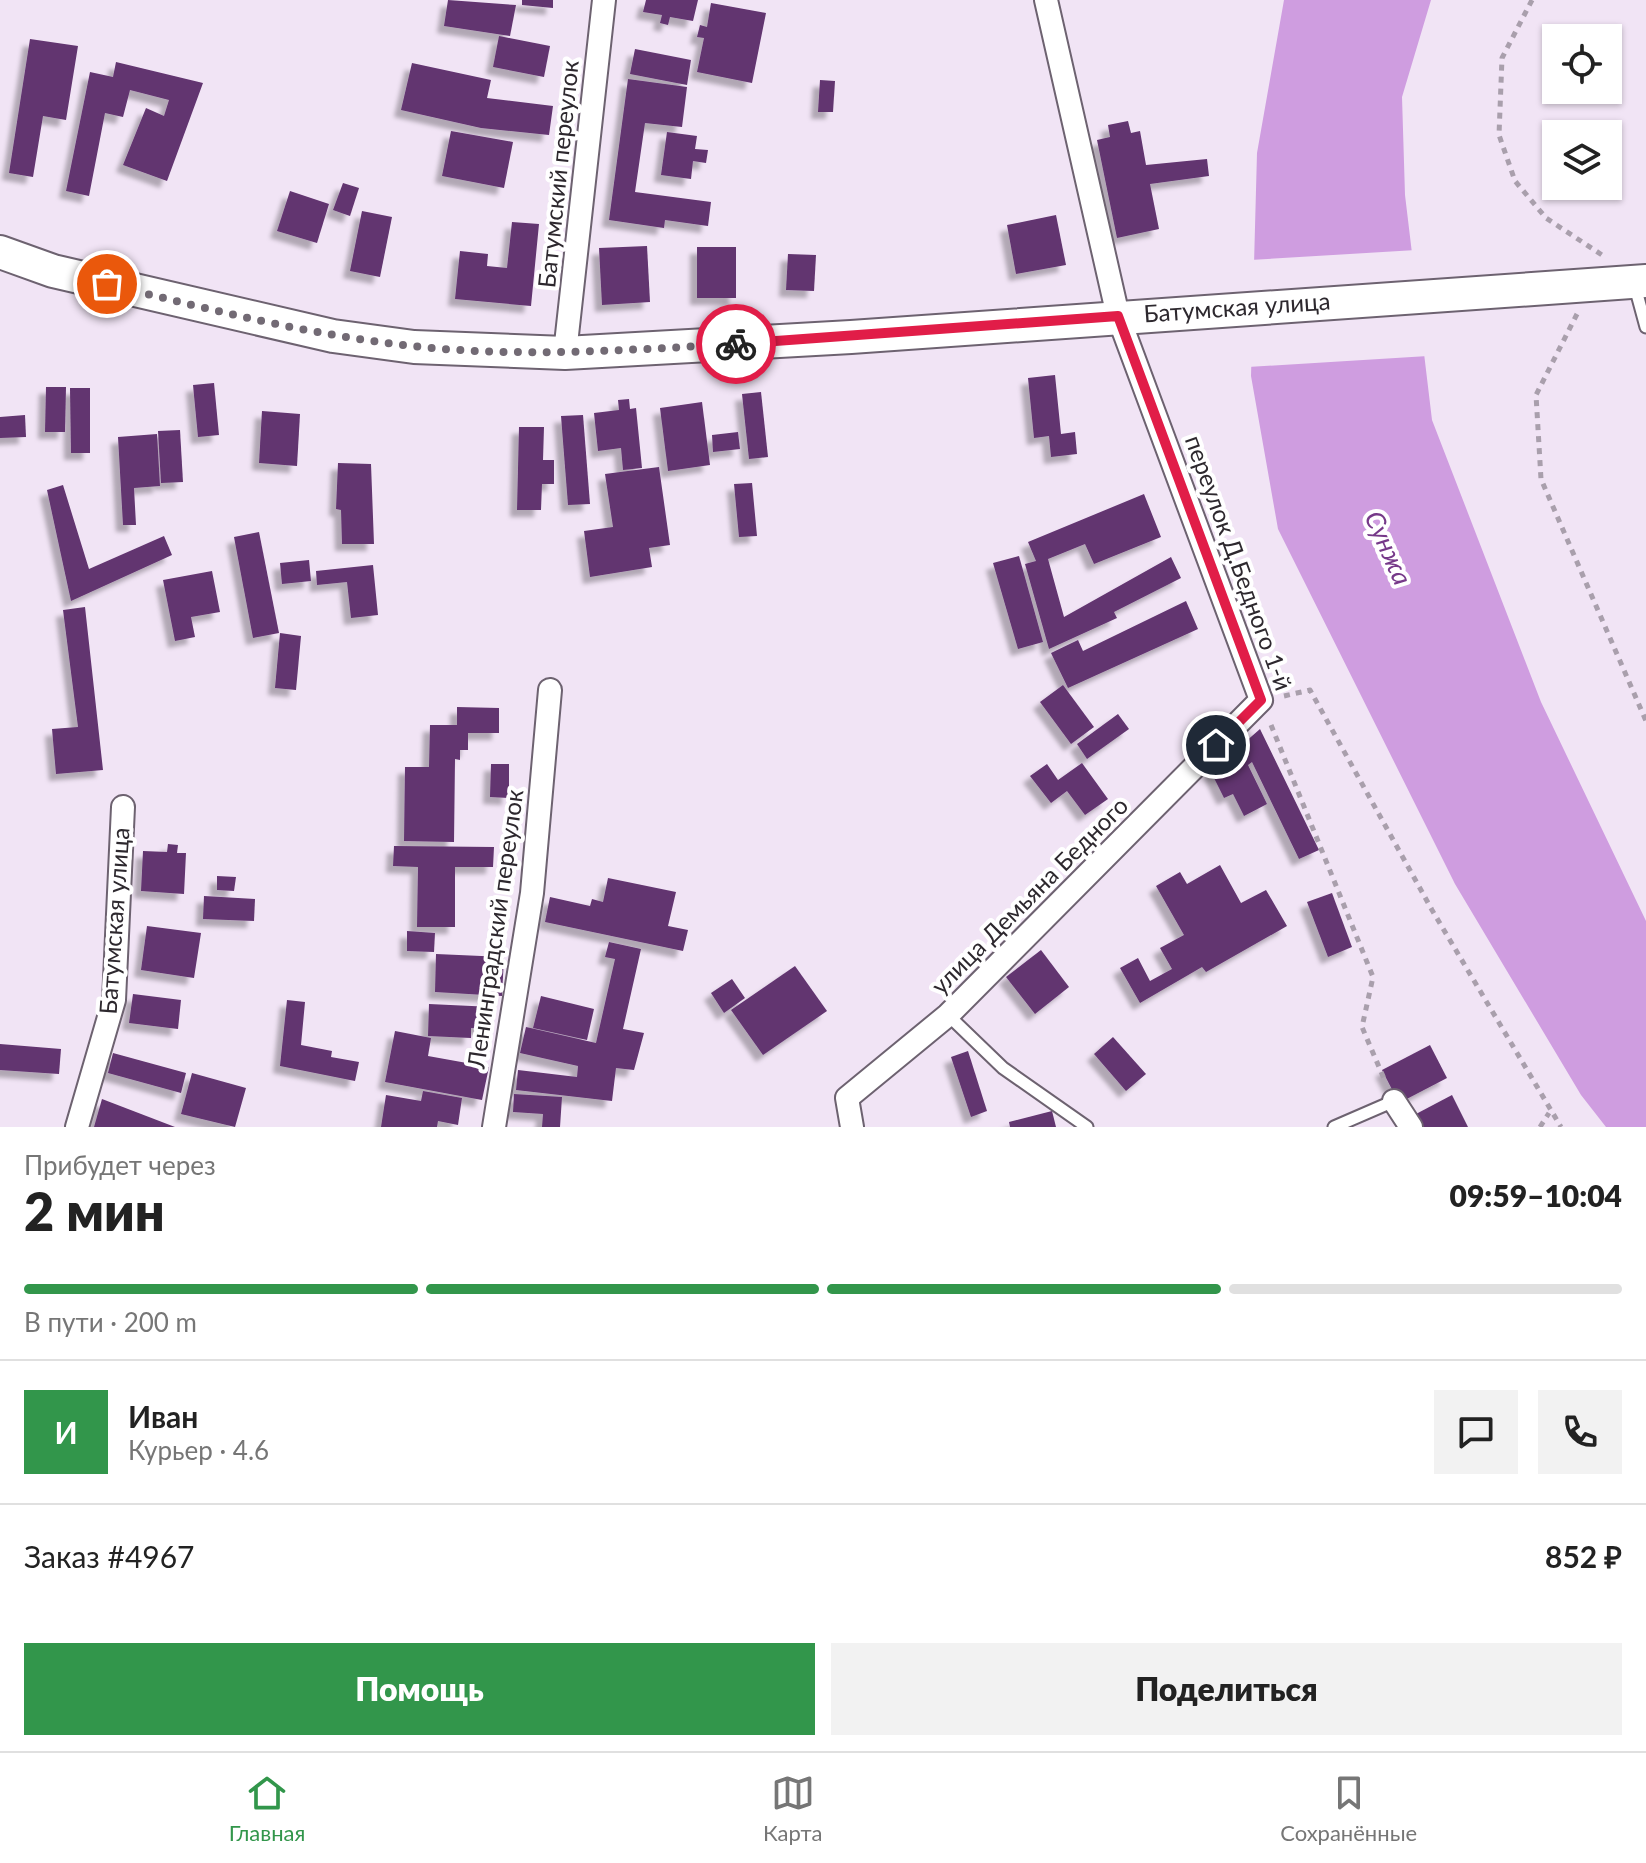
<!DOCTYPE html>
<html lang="ru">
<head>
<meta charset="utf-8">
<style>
	:root { --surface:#fff; --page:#f2f2f2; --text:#222; --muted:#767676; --line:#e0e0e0; --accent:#32964b }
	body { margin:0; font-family:Lato,sans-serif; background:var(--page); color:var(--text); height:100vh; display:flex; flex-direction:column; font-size:30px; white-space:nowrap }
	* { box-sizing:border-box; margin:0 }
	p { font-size:26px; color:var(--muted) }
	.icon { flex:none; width:44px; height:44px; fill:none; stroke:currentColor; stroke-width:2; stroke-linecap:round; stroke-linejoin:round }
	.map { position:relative; height:1127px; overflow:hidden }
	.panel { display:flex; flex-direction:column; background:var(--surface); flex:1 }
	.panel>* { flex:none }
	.buttons { position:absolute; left:1542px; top:24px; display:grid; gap:16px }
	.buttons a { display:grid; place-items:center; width:80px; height:80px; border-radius:0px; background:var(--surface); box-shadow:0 2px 6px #0004; font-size:40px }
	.pin { position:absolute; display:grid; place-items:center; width:68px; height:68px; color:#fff; margin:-34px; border:4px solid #fff; border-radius:50%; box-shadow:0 2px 8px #0007 }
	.courier { position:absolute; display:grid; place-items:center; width:80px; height:80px; margin:-40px; border:6px solid #e11d48; border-radius:50%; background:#fff; color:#222; box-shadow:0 2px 10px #0007 }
	.overview em { font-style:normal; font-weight:800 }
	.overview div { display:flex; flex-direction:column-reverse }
	.overview { display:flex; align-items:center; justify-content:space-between; height:136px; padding:0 24px }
	h1 { font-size:52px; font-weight:800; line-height:60px }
	.bar { display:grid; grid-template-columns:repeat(4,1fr); gap:12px 8px; align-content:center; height:96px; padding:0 24px }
	.bar i { height:10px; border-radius:6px; background:var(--line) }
	.bar .on { background:var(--accent) }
	.bar p { grid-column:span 4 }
	.line { display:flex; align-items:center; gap:20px; padding:0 24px; border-top:2px solid var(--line) }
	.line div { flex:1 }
	.round { display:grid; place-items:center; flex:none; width:84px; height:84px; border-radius:0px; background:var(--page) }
	.button { display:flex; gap:16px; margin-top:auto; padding:16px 24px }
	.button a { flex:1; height:92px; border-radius:0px; background:var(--accent); color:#fff; font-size:32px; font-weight:800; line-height:92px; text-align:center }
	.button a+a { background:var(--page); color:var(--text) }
	.tabs { display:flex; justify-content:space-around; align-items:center; height:112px; border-top:2px solid var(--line); background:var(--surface); font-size:22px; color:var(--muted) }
	.tabs a { display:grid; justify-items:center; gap:4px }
	.tabs .on { color:var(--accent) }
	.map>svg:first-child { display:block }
	.water { fill:#cf9de0 }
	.pier { fill:#f1e4f5 }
	.building { fill:#623470; filter:url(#shadow) }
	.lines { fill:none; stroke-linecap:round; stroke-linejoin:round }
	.lane-casing { stroke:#6d6270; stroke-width:15 }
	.street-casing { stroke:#6d6270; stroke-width:26 }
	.secondary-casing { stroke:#6d6270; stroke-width:36 }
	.path { stroke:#a99fac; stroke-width:5; stroke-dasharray:6 6; stroke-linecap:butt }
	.lane { stroke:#fff; stroke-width:11 }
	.street { stroke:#fff; stroke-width:22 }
	.secondary { stroke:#fff; stroke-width:32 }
	.done { stroke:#726a74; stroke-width:8; stroke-dasharray:0 14.4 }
	.route { stroke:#e11d48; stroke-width:10 }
	.labels { text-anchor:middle; stroke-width:8; stroke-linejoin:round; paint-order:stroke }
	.street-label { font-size:24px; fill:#2d282e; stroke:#fff }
	.water-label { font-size:26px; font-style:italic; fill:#763989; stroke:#fff }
</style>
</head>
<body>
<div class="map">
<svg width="1646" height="1127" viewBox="0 0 1646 1127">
	<defs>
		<filter id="shadow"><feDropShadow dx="-7" dy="7" stdDeviation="2" flood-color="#0004"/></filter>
	</defs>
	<rect width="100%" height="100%" fill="#f1e4f5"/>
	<polygon class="water" points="1284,0 1431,0 1402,97 1405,195 1432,420 1541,702 1646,921 1646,1127 1606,1127 1581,1095 1455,884 1278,529 1251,376 1257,153"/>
	<polygon class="pier" points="1416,250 1428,356 1248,367 1250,260"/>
	<g class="building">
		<polygon points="448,0 516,5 510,36 444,26"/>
		<polygon points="522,0 553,0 553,8 522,5"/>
		<polygon points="646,0 698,0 693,21 670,17 668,25 660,23 662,15 643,12"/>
		<polygon points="711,3 766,13 752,83 697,72 704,38 697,37 700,25 707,27"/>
		<polygon points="499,36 550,46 544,77 493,67"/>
		<polygon points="30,39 78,46 66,120 43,116 33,177 9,173"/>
		<polygon points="635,49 691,60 687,85 630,74"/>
		<polygon points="116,62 203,83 167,181 123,165 146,108 164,116 169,100 130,90 123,117 105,113 89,196 66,191 90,72 113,77"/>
		<polygon points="412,63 491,80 487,98 553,106 549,135 481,128 401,110"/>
		<polygon points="628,79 687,87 682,127 645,123 635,192 711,202 708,226 665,220 664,228 609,220"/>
		<polygon points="820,80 835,81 833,112 818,112"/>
		<polygon points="1128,121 1131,133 1140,131 1146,165 1207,159 1209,176 1150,184 1159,229 1117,238 1097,140 1110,137 1108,125"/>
		<polygon points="451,131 513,142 504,188 442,176"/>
		<polygon points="667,132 697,136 695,149 708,150 706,163 693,161 691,179 661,175"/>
		<polygon points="343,183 359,188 350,216 333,210"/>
		<polygon points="290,191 329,204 317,243 277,231"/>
		<polygon points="362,211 392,217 380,277 350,271"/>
		<polygon points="1056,215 1066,265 1016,274 1007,225"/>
		<polygon points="512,222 539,224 531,306 455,299 460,251 488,254 487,266 507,268"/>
		<polygon points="647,246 650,302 602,305 599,248"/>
		<rect x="697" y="247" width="39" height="51"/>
		<polygon points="788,254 816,255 814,291 786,290"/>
		<polygon points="1055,375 1061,434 1075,432 1077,454 1051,457 1049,436 1034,438 1028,378"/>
		<polygon points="214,383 219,435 198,437 193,385"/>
		<polygon points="46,387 66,387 65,432 45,432"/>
		<polygon points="70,388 90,388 90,453 71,453"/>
		<polygon points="761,392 768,457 749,459 742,394"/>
		<polygon points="629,399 630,409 636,408 642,468 623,470 621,448 598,451 594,413 619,410 618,400"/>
		<polygon points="702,402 710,465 668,471 660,408"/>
		<polygon points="262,411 300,414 297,466 259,463"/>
		<polygon points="25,415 26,437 0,438 0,417"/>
		<polygon points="583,415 590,504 568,505 561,416"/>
		<polygon points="519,427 544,427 543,460 554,460 554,484 542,484 541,510 517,510"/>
		<polygon points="180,430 183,482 161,483 158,431"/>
		<polygon points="738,432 740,449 713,452 712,435"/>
		<polygon points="157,434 160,486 134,488 136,525 123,525 118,437"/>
		<polygon points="338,463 371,464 374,544 342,544 341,510 336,509"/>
		<polygon points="659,467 670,545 649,548 652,567 590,577 584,531 613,527 605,474"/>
		<polygon points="752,483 757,536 739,537 734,484"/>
		<polygon points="63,485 89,569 164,536 172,555 71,601 47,490"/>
		<polygon points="1144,494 1161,537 1094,564 1085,544 1048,559 1064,617 1171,557 1181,578 1114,612 1117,618 1049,649 1025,564 1036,561 1028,542"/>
		<polygon points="259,532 279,633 253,638 234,537"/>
		<polygon points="1019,556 1043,642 1018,649 993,563"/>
		<polygon points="309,560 311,581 282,584 280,563"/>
		<polygon points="373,565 378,615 351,618 347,582 317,585 316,571"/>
		<polygon points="212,571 220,612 191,617 195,637 175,641 163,580"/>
		<polygon points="1186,601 1198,629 1068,688 1051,653 1078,640 1083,651"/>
		<polygon points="85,607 103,770 56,774 52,729 78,727 63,610"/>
		<polygon points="280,633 301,636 296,690 275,688"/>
		<polygon points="1063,685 1094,727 1071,744 1040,702"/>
		<polygon points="457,707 499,708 499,733 468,733 468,750 460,750 460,760 455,759 454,842 404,841 405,767 429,767 430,725 457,725"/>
		<polygon points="1118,714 1129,729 1087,759 1077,744"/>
		<polygon points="1260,729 1319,850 1299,859 1252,762 1248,765 1267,804 1244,816 1233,794 1224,798 1211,772"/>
		<polygon points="1082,763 1108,799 1085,815 1067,791 1051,803 1030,776 1047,764 1058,780"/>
		<polygon points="491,764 509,764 509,798 490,797"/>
		<polygon points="168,844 178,845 177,853 186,853 184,894 141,891 143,851 167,852"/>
		<polygon points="394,846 494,847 493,867 455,867 455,927 417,927 418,867 393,866"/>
		<polygon points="1220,865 1241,903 1266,890 1287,926 1206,972 1202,967 1140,1003 1120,968 1138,958 1150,981 1172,969 1160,948 1184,935 1156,886 1180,872 1187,884"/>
		<polygon points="217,876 236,877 234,891 217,890"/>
		<polygon points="608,878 676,892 668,926 688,930 683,951 545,922 550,897 590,906 592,899 603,902"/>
		<polygon points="1332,893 1352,947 1328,957 1307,902"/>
		<polygon points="204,896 255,899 254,921 203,919"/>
		<polygon points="147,926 201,933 194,978 141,970"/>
		<polygon points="407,931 435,933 434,952 407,951"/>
		<polygon points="609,942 641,949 623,1029 644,1033 634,1070 616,1068 612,1101 516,1090 518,1070 577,1077 578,1066 520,1053 526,1027 596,1043 615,959 605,957"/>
		<polygon points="1041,950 1069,987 1035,1014 1006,977"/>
		<polygon points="436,954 504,957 502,996 435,992"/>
		<polygon points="795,966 827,1011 763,1055 731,1010"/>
		<polygon points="732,979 745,998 724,1013 711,993"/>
		<polygon points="133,994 181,1000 178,1029 129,1023"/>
		<polygon points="541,996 594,1009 587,1040 533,1028"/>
		<polygon points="287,1000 305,1002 301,1045 332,1051 331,1057 359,1062 355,1081 280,1066"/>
		<polygon points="429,1004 493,1007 492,1029 471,1028 471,1038 428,1036"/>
		<polygon points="395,1031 431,1038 428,1056 489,1067 482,1100 385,1082"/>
		<polygon points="1113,1037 1146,1074 1126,1091 1094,1054"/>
		<polygon points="0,1044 61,1049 59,1074 0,1070"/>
		<polygon points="1430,1045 1447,1078 1399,1103 1382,1070"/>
		<polygon points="968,1051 987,1111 971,1117 951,1057"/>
		<polygon points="113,1053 186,1073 181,1093 108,1073"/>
		<polygon points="192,1073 246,1088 235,1127 181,1114"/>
		<polygon points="423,1091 462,1098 458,1125 438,1121 437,1127 381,1127 386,1095 421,1101"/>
		<polygon points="514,1094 562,1097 560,1127 542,1127 543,1114 513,1112"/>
		<polygon points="1452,1095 1468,1127 1423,1127 1416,1114"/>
		<polygon points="102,1099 175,1127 94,1127"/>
		<polygon points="1052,1111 1056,1127 1010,1127 1009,1122"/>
	</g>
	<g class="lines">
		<g class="lane-casing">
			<g id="lane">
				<polyline points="1634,283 1646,327"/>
				<polyline points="948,1015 1003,1068 1087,1127"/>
				<polyline points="1334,1127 1394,1101"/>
			</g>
		</g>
		<g class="street-casing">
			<g id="street">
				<polyline points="565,353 604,0"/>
				<polyline points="1394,1101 1411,1127"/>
				<polyline points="77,1127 114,1000 123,807"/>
				<polyline points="494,1127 532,893 550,690"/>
				<polyline points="852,1127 847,1098 948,1015 1261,700 1118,316 1046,0"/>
			</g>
		</g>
		<g class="secondary-casing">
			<polyline id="secondary" points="0,252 53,271 333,336 414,347 565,353 851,337 1646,281"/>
		</g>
		<g class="path">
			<polyline points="1532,0 1502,58 1499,135 1515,181 1546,218 1602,255"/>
			<polyline points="1577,314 1536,395 1541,479 1646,721"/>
			<polyline points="1284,696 1310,690 1432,910 1561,1127"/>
			<polyline points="1271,725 1373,977 1362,1027 1385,1081"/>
			<polyline points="1540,1127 1549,1113"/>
		</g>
		<use href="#lane" class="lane"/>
		<use href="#street" class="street"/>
		<use href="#secondary" class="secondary"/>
	</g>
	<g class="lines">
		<path class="done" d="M107 284C208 309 309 335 412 346 520 358 628 350 736 344"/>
		<polyline class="route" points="736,344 1118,316 1261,700 1216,745"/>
	</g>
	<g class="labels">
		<g class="street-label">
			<text transform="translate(559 174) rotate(-84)" y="8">Батумский переулок</text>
			<text transform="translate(1237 308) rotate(-4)" y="8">Батумская улица</text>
			<text transform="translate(1238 563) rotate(70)" y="8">переулок Д.Бедного 1-й</text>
			<text transform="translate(1030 896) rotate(-45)" y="8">улица Демьяна Бедного</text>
			<text transform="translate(115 921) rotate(-86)" y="8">Батумская улица</text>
			<text transform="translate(496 929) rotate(-82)" y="8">Ленинградский переулок</text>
		</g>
		<g class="water-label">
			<text transform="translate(1388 548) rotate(66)" y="9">Сунжа</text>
		</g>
	</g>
</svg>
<div class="buttons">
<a><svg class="icon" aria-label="locate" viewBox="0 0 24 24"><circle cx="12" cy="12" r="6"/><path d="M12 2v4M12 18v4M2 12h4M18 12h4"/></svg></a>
<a><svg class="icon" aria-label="layers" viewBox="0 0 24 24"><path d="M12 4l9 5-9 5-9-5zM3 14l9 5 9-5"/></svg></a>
</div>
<div class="pin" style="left:107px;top:284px;background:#ea580c"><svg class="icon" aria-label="bag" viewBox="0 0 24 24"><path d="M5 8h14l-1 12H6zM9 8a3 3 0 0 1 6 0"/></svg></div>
<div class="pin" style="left:1216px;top:745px;background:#1f2937"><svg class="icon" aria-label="home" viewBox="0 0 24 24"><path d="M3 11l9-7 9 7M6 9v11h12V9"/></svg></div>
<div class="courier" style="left:736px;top:344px"><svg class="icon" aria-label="bike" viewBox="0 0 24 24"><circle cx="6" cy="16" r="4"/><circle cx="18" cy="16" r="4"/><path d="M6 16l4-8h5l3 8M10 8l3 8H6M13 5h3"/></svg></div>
</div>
<section class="panel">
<div class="overview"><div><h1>2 мин</h1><p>Прибудет через</p></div><em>09:59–10:04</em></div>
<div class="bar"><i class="on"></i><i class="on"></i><i class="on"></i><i></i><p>В пути · 200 m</p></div>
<div class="line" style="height:144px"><b class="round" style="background:var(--accent);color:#fff">И</b><div><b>Иван</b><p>Курьер · 4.6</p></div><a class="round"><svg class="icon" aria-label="chat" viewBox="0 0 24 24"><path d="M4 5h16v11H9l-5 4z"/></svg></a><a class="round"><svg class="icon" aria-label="phone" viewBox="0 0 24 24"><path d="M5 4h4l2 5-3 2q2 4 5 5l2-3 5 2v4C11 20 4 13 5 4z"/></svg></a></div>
<div class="line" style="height:104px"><div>Заказ #4967</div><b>852 ₽</b></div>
<div class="button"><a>Помощь</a><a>Поделиться</a></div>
</section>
<nav class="tabs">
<a class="on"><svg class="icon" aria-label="home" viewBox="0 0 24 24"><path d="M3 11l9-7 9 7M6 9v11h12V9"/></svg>Главная</a>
<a><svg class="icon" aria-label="map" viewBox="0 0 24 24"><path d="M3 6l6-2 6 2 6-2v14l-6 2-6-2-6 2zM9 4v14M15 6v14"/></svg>Карта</a>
<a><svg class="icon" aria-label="saved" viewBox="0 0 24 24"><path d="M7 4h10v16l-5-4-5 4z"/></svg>Сохранённые</a>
</nav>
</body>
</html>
